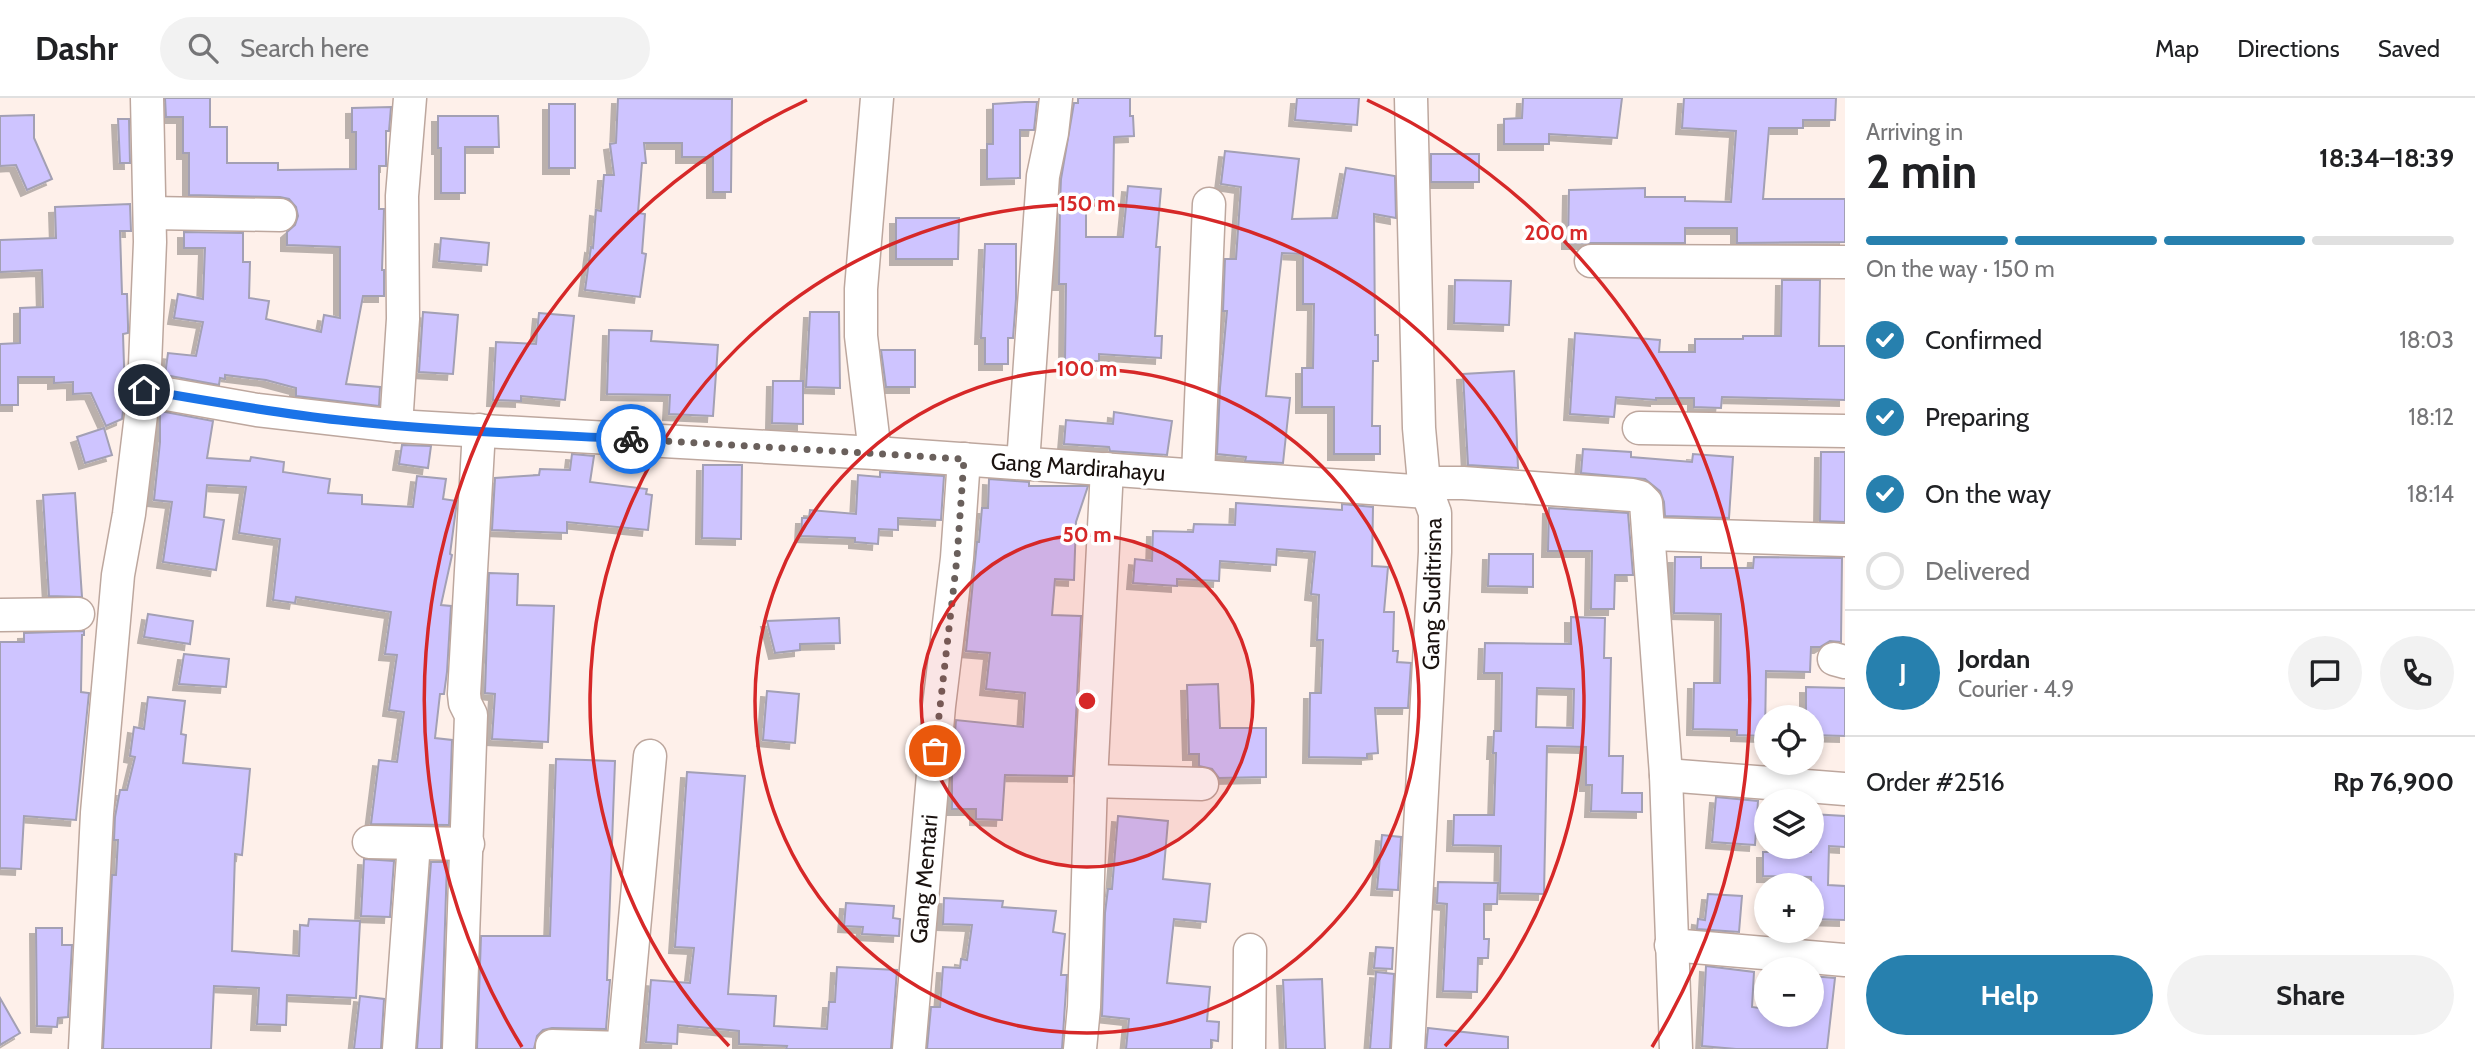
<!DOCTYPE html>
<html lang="en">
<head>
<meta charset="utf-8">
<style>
	:root { --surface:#fff; --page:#f2f2f2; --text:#202124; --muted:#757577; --line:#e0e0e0; --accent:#2780ae }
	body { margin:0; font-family:Cabin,sans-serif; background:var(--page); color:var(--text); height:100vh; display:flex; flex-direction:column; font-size:26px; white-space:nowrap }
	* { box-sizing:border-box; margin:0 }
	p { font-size:23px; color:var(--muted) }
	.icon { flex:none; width:38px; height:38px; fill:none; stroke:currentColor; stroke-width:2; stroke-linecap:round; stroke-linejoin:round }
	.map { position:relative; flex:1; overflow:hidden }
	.details { display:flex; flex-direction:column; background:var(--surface); width:630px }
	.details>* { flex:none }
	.tools { position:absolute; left:1754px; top:607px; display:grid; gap:14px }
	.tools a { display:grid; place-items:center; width:70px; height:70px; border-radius:50%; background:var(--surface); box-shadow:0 4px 10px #0003; font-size:35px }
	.pin { position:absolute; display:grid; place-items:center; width:60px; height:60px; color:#fff; margin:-30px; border:4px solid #fff; border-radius:50%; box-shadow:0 2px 7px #0007 }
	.courier { position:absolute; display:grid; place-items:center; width:70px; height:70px; margin:-35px; border:5px solid #1a73e8; border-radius:50%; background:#fff; color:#222; box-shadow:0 2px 9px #0007 }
	.headline em { font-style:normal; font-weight:700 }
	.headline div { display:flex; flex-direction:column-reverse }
	.headline { display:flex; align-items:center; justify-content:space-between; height:119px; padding:0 21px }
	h1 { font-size:46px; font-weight:700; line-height:52px }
	.bar { display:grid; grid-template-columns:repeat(4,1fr); gap:10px 7px; align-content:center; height:84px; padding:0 21px }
	.bar i { height:9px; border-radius:5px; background:var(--line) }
	.bar .selected { background:var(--accent) }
	.bar p { grid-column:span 4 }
	.line { display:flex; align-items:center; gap:18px; padding:0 21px; border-top:2px solid var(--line) }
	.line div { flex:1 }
	.round { display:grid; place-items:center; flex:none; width:74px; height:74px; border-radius:37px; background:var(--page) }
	ol { padding:0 21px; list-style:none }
	li { display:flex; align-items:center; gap:21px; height:77px }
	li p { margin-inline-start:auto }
	li .icon { padding:7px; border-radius:50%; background:var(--accent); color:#fff; stroke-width:4 }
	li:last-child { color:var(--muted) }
	li i { width:38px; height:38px; border:4px solid var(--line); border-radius:50% }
	.button { display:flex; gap:14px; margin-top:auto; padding:14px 21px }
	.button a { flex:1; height:80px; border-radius:42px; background:var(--accent); color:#fff; font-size:28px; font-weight:700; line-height:80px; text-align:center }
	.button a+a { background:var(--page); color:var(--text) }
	header { display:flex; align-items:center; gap:42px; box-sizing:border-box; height:98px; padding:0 35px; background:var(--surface); border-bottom:2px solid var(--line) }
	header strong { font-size:33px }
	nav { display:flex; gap:38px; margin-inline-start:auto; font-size:24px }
	.search { width:490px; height:63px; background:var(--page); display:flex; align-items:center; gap:18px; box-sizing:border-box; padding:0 24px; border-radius:38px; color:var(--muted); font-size:26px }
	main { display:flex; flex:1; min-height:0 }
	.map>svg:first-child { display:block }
	.building { fill:#cec4ff; stroke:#a3a0b4; stroke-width:2; fill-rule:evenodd; filter:url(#shadow) }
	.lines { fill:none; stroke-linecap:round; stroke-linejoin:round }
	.minor-casing { stroke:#bda79e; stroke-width:35 }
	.minor { stroke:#fff; stroke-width:32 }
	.done { stroke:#6a605c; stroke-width:7; stroke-dasharray:0 12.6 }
	.route { stroke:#1a73e8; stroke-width:9 }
	.ring { fill:none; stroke:#d62828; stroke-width:3.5 }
	.labels { text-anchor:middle; stroke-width:7; stroke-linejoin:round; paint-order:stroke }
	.street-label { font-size:23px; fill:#1a120f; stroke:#fff }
	.centre { fill:#d62828; stroke:#fff; stroke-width:3.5 }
	.ring-label { font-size:21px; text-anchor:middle; font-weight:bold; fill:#d62828; stroke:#fff; stroke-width:7; stroke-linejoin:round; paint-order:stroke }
</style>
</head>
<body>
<header>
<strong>Dashr</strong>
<div class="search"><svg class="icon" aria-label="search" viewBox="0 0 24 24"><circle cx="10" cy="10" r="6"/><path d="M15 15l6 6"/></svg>Search here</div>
<nav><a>Map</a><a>Directions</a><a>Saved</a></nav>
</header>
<main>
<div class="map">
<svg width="1845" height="951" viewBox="0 0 1845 951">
	<defs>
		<filter id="shadow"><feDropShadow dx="-6" dy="6" stdDeviation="0" flood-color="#0004"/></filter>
	</defs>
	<rect width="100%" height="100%" fill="#fef0ea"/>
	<g class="building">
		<polygon points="165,0 210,0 210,29 227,29 227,65 278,65 278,72 356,71 356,34 352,34 352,10 391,9 389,33 386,33 386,68 379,68 379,111 384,111 382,172 384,172 384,198 363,198 346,286 380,289 379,308 296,298 296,290 266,282 225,277 225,281 220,280 219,287 165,277 168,255 196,258 203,224 174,220 178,196 203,201 205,150 184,150 184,134 243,135 243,164 250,164 249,200 269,203 266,221 321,234 324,217 340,220 340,149 287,147 287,134 295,127 298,118 296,109 289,101 280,99 189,97 189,55 183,55 183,19 166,19"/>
		<polygon points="618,0 732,1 731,94 713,94 713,59 682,59 682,45 644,45 646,65 642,65 638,115 645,116 642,155 646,156 640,199 585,192 591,149 593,150 596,112 601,113 604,77 614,77 610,46 616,45"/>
		<polygon points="1078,0 1130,0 1130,18 1133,18 1134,38 1114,39 1113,102 1086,102 1086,139 1123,139 1128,88 1161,91 1156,149 1160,149 1155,238 1162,238 1161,260 1099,256 1099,263 1065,263 1066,186 1059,186 1060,105 1061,81 1074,5 1078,5"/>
		<polygon points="1297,0 1359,0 1357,27 1295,22"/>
		<polygon points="1523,0 1622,0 1617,40 1549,36 1549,46 1504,46 1504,21 1522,20"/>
		<polygon points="1684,0 1836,0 1835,22 1803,22 1803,30 1769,30 1763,101 1845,101 1845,144 1737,145 1737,130 1685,130 1685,145 1568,145 1569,92 1645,90 1645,99 1685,99 1685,103 1731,104 1736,33 1682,30"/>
		<polygon points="1025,4 1037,4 1034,32 1020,32 1020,80 987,81 987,46 993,46 993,6"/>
		<rect x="549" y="6" width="26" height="64"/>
		<polygon points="34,17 34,40 52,81 27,92 16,67 0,68 0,18"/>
		<polygon points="438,18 498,18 499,49 465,49 465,95 441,95 441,50 438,50"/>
		<polygon points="118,21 129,21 130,65 120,65"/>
		<polygon points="1225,53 1299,61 1292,121 1337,120 1346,70 1395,78 1396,120 1374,116 1375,237 1378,237 1378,263 1373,263 1372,328 1380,328 1380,356 1334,356 1334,309 1302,309 1302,270 1313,270 1314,206 1303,206 1303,156 1282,155 1266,298 1290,300 1283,365 1245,363 1246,359 1217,356 1220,290 1227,213 1223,213 1225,161 1236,161 1241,89 1221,86"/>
		<rect x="1431" y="56" width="48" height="28"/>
		<polygon points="130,106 131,133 120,133 122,196 127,196 128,227 128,235 123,236 125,298 122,321 106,328 91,295 73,296 73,284 54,285 54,279 18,279 18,307 0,307 0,246 20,245 20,210 43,209 42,172 0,174 0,142 56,140 55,109"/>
		<polygon points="896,120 959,120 958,161 896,161"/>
		<polygon points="441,140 489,145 487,167 439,163"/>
		<polygon points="985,146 1016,146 1016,201 1013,240 1008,240 1008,266 985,266 985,240 981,240"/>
		<polygon points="1455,182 1511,183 1509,227 1454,225"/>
		<polygon points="1782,182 1820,182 1819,248 1845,248 1845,302 1722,299 1721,310 1694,309 1694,300 1656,300 1656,302 1616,299 1614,319 1570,316 1575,235 1660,242 1659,254 1695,254 1695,241 1743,241 1743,238 1781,238"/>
		<polygon points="423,214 458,217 453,276 419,274"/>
		<polygon points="810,214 839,214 840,290 806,289"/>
		<polygon points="539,215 574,218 565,302 521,298 521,303 493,302 496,244 536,246"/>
		<polygon points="609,232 652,233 651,243 718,247 713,318 669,316 670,297 607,296"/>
		<polygon points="881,252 915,252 915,289 886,289"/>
		<polygon points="1514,273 1518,370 1468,367 1463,276"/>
		<polygon points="773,283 803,283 803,326 772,325"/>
		<polygon points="160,313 213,323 207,360 250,363 251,359 284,364 283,374 330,381 328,395 362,397 362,406 413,409 417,378 446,381 443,401 457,403 450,456 452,457 441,507 451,508 447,574 444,596 440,596 435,640 452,642 449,727 371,726 379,662 397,664 404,614 389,612 397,557 385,556 391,514 296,499 295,505 273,502 280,441 239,435 246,389 207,387 204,419 224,422 216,472 163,464 172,404 154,402 160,344"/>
		<polygon points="1114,314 1172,323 1167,357 1110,353 1109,349 1064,346 1066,322 1113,326"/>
		<polygon points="104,330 112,357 85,365 77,339"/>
		<polygon points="402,347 431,348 428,370 399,366"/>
		<polygon points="1583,351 1631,354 1631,359 1692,364 1693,356 1733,359 1729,420 1665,418 1664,404 1660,393 1645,381 1581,375"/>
		<polygon points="1821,354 1845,354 1845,424 1820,423"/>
		<polygon points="572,356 594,358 590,384 647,391 646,396 652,397 648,432 567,424 567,435 492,432 495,380 539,377 540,371 570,372"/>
		<polygon points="703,367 742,367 741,441 702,440"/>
		<polygon points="880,374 944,378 941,422 898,420 898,432 879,431 878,446 855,444 855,440 801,438 802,420 809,420 810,412 856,416 858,377 880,379"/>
		<polygon points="989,381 1029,384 1029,388 1088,388 1076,424 1074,482 1055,481 1052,517 1081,518 1073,678 1005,677 1002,722 976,721 976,711 952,711 952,672 956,622 1023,629 1025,595 986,591 990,555 966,553 977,444 979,444 982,410 988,410"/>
		<polygon points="75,395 82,499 49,498 43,397"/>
		<polygon points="1236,405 1342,412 1342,406 1373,409 1372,468 1388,469 1384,514 1394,514 1393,553 1398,553 1397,564 1411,565 1408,610 1375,610 1378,655 1367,656 1367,660 1309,659 1310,595 1321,595 1323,542 1317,542 1319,497 1311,496 1315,454 1277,451 1276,467 1220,463 1219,483 1177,481 1177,488 1133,485 1135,461 1152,463 1153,433 1193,434 1194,426 1235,427"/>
		<polygon points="1549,410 1628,415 1633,477 1615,477 1614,511 1591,511 1592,453 1548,453"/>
		<polygon points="1489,456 1533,456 1533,489 1488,488"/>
		<polygon points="1675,459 1701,459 1701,470 1753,470 1754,459 1842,460 1841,544 1830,543 1820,549 1811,549 1810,574 1766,573 1765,638 1737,637 1737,632 1693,631 1694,585 1720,585 1721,516 1674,515"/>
		<polygon points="489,475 518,476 517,507 554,508 548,644 492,641 495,596 485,595"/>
		<polygon points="148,516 193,523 190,546 144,539"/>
		<path d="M1571 519 1605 520 1604 560H1611L1609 658H1623L1622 695H1642V714L1591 713 1592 687H1586V649L1547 648 1544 796 1500 795 1501 748 1453 747 1454 717H1494L1496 655H1493L1494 633H1501L1502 575H1484L1485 545 1571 546ZM1537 590 1574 591 1573 630 1536 629Z"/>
		<polygon points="839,520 840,545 800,546 800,552 775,555 767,523"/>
		<polygon points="84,533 84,537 82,537 81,594 89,595 76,722 24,718 21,771 0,770 0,544 24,544 24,535"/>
		<polygon points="184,556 229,561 226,589 179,586"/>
		<polygon points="1218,586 1220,630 1266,630 1266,679 1219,680 1212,671 1199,668 1199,656 1189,656 1187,587"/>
		<polygon points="1806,589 1845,590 1845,638 1811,637 1811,620 1806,620"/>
		<polygon points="767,593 799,596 795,645 763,642"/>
		<polygon points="148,599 185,603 181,636 186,637 183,665 250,671 242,757 235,756 232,853 299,858 300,827 308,828 309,821 360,823 356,900 287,897 286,927 257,926 259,890 214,888 211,951 103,951 112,777 116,777 118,742 114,742 115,719 120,692 127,692 135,659 130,658 134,629 144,631"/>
		<polygon points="556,661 615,663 607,882 610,882 606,931 552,930 543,932 537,938 534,951 477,951 481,838 550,838"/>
		<polygon points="687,674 745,678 728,896 776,898 774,928 827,931 829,904 835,904 837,869 897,872 891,951 786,951 787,948 739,946 739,933 678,927 677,946 646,944 651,882 690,885 694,850 675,849"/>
		<polygon points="1716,699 1758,703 1755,747 1712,744"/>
		<polygon points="1811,716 1845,718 1845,749 1829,748 1828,787 1845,788 1845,822 1811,821 1811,779 1763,778 1763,754 1811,754"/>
		<polygon points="1118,718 1168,723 1163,781 1210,786 1206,824 1174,821 1167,885 1210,889 1207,923 1219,924 1218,943 1211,942 1211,951 1126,951 1129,921 1102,918 1105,815 1108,791 1112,791"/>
		<polygon points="1382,737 1401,739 1398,792 1377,791"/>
		<polygon points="364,761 394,763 390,819 361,818"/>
		<polygon points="431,764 447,764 441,951 417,951"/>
		<polygon points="1438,784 1498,785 1497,806 1484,806 1484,841 1489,841 1488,860 1478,860 1477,894 1443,893 1447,806 1437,805"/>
		<polygon points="1708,796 1742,798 1739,834 1697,831 1698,821 1705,822"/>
		<polygon points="944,800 1003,803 1002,809 1056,813 1053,834 1065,836 1061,877 1067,877 1062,951 927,951 931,909 940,909 943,869 960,870 961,861 967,862 972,827 943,826"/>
		<polygon points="846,805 894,808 893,820 900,821 899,838 862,836 863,829 844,828"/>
		<polygon points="36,830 62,830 62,847 72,847 68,919 58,920 57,929 37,928"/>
		<polygon points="1376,849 1393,850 1392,871 1374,870"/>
		<polygon points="1706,868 1754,874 1752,909 1766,911 1766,917 1811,917 1811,878 1835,880 1827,951 1736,951 1702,948"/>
		<polygon points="1376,874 1394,876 1390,951 1370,951"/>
		<polygon points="1322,881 1325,951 1286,951 1283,882"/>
		<polygon points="360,898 384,901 381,951 354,951"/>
		<polygon points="0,900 20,935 0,947"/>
		<polygon points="1428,930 1508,939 1508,951 1426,951"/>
	</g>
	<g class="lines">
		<g class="minor-casing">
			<g id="minor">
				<polyline points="150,115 280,117"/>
				<polyline points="1591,163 1845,164"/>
				<polyline points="144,292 257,312 396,328 875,355 1427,394"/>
				<polyline points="396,328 403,221 402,98 410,0"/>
				<polyline points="1639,330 1845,333"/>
				<polyline points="875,355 861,238 861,191 877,0"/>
				<polyline points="1023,365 1043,78 1052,35 1056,0"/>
				<polyline points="1107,371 1091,683 1202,686"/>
				<polyline points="1198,377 1209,106"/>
				<polyline points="1424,385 1463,385 1632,397 1640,399 1646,405 1666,677 1676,951"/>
				<polyline points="1649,436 1845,442"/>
				<polyline points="0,517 78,516"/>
				<polyline points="1834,561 1845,564"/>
				<polyline points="1666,677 1845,691"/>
				<polyline points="369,744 468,746"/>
				<polyline points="1671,847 1845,862"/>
				<polyline points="85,951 97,715 118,477 129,416 144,292 150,144 147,0"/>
				<polyline points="399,951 414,745"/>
				<polyline points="459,951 471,617 465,605 464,596 479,332"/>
				<polyline points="552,951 552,948 623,950"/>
				<polyline points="623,951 650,658"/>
				<polyline points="909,951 939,608 957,460 964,361"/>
				<polyline points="1080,951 1084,909 1091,683"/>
				<polyline points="1249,951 1250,852"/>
				<polyline points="1408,951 1435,454 1435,415 1424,385 1419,330 1411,0"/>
			</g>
		</g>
		<use href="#minor" class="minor"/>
	</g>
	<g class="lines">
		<polyline class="done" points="631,341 964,361 957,460 935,653"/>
		<path class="route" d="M144 292C209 303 274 315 339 322 436 333 534 336 631 341"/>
	</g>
	<circle cx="1087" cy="603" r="166" fill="#d62828" fill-opacity=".12"/>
	<g class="ring">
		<circle cx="1087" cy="603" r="166"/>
		<circle cx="1087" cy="603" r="332"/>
		<path d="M729 948A497 497 0 1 1 1445 948"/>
		<path d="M522 949A663 663 0 0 1 807 2M1367 2A663 663 0 0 1 1652 949"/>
	</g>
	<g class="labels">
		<g class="street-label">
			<text transform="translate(1078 369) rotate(4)" y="8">Gang Mardirahayu</text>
			<text transform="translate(1432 496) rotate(-89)" y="8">Gang Suditrisna</text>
			<text transform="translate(924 781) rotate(-85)" y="8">Gang Mentari</text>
		</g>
	</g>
	<circle cx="1087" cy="603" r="10" class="centre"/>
	<g class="ring-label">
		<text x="1087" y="113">150 m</text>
		<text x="1556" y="142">200 m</text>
		<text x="1087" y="278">100 m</text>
		<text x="1087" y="444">50 m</text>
	</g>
</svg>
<div class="tools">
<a><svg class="icon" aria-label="locate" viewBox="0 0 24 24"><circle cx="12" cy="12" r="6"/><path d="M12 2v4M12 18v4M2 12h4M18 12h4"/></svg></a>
<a><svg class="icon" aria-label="layers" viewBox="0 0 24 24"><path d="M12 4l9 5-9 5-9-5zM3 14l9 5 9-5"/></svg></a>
<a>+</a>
<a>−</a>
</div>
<div class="pin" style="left:935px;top:653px;background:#ea580c"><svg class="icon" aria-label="bag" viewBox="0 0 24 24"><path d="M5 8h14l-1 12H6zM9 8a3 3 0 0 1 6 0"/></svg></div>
<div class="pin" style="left:144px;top:292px;background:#1f2937"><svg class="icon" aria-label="home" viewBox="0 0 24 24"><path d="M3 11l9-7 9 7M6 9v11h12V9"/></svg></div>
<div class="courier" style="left:631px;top:341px"><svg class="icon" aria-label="bike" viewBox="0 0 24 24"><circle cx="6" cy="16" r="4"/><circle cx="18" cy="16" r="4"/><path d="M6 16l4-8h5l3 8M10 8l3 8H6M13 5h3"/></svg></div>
</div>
<section class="details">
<div class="headline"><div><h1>2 min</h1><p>Arriving in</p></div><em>18:34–18:39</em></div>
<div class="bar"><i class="selected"></i><i class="selected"></i><i class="selected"></i><i></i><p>On the way · 150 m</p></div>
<ol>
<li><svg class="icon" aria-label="check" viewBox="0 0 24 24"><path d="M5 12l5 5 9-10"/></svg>Confirmed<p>18:03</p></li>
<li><svg class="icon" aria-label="check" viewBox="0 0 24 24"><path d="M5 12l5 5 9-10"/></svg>Preparing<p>18:12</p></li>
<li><svg class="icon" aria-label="check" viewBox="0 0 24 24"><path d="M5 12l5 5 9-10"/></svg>On the way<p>18:14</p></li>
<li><i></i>Delivered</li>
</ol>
<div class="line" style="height:126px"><b class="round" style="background:var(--accent);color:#fff">J</b><div><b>Jordan</b><p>Courier · 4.9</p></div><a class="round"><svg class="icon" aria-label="chat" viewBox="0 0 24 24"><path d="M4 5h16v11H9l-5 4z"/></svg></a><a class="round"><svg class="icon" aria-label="phone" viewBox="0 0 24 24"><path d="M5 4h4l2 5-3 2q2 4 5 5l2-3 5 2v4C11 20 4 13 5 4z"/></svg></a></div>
<div class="line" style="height:91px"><div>Order #2516</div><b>Rp 76,900</b></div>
<div class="button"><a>Help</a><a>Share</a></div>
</section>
</main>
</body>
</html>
